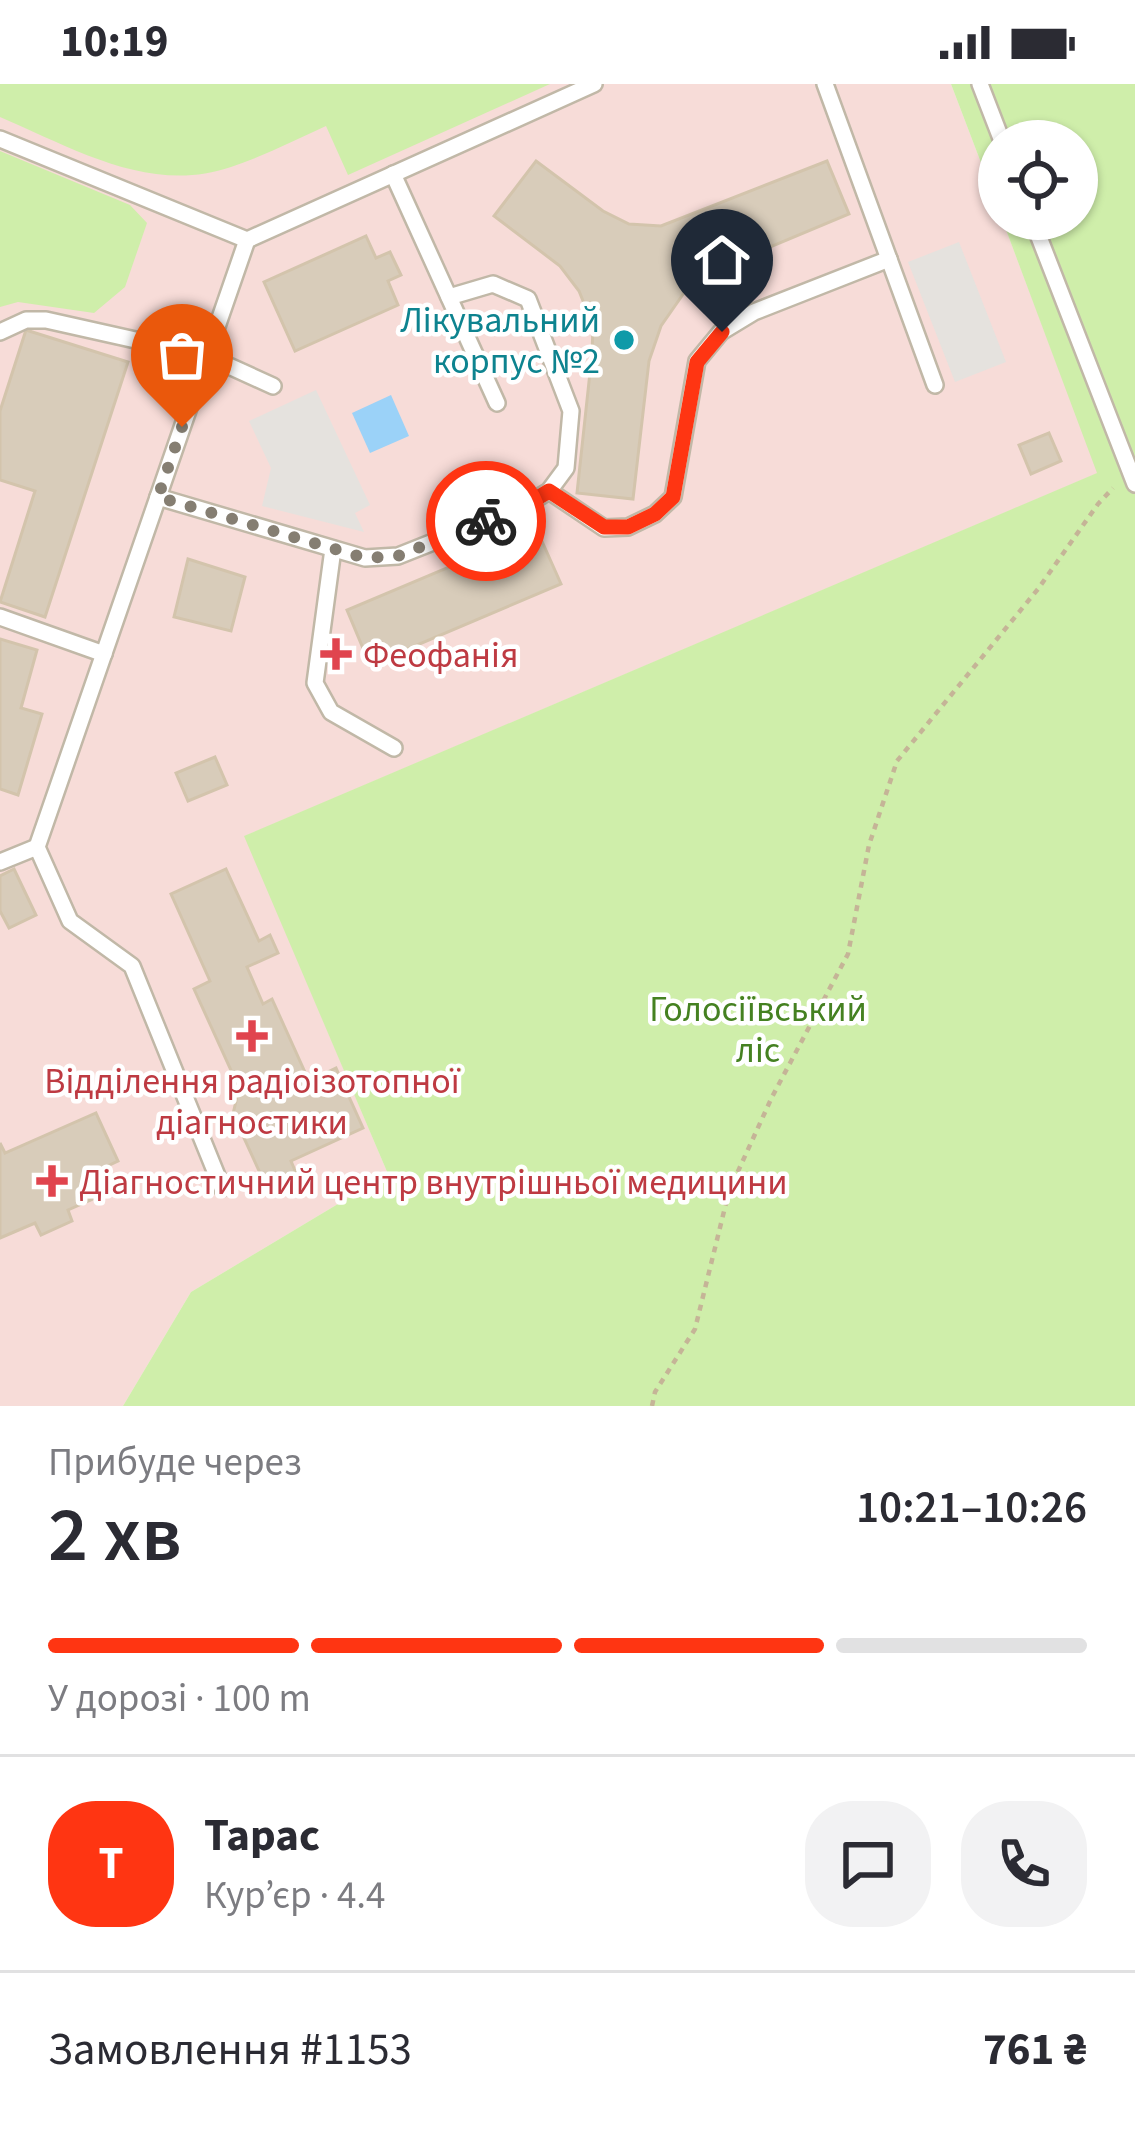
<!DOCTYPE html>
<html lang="uk">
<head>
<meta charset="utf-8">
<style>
	:root { --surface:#fff; --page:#f2f2f3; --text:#2b2b33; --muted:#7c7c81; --line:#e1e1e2; --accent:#ff3512 }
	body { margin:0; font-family:"Source Sans 3",sans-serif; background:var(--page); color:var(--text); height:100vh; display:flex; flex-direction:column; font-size:45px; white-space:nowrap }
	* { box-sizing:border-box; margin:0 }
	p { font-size:39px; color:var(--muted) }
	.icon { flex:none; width:66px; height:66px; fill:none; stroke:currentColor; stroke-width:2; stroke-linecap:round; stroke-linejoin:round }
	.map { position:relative; height:1322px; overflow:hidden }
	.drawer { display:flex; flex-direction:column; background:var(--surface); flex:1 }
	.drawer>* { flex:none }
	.fabs { position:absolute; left:978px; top:36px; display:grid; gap:24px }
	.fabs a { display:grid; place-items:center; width:120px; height:120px; border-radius:50%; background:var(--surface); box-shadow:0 3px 9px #0004; font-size:60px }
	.pin { position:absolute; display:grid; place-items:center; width:102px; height:102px; color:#fff; margin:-123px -51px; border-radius:50% 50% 50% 0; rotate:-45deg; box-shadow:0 0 12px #0007 }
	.pin .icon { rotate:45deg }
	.courier { position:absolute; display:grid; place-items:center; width:120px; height:120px; margin:-60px; border:9px solid #ff3512; border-radius:50%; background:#fff; color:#222; box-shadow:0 3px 15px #0007 }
	.summary em { font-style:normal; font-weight:600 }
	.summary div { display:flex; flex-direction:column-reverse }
	.summary { display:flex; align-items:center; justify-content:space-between; height:204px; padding:0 48px }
	h1 { font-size:78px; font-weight:600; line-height:90px }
	.bar { display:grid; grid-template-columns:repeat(4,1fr); gap:18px 12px; align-content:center; height:144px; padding:0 48px }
	.bar i { height:15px; border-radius:9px; background:var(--line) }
	.bar .selected { background:var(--accent) }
	.bar p { grid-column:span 4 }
	.line { display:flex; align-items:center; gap:30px; padding:0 48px; border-top:3px solid var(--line) }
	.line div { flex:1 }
	.round { display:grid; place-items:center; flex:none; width:126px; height:126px; border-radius:48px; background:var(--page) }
	.status { display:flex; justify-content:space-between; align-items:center; height:84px; padding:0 60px; background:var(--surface); direction:ltr }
	.status svg { height:33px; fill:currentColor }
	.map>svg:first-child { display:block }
	.medical { fill:#f7dcd8 }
	.green { fill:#cfeeaa }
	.parking { fill:#e5e2de }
	.water { fill:#9bd2f8 }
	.building { fill:#d8ccba; stroke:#d3c4ac; stroke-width:3 }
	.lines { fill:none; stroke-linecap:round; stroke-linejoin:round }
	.lane-casing { stroke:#c1b8a7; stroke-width:20 }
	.path { stroke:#c5b497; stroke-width:4.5; stroke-dasharray:6 6; stroke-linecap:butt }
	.lane { stroke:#fff; stroke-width:15 }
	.done { stroke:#857e72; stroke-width:12; stroke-dasharray:0 21.6 }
	.route { stroke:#ff3512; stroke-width:15 }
	.culture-dot { fill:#0f9aa8; stroke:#fff; stroke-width:4.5 }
	.health-dot { fill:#e0444e; stroke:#fff; stroke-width:4.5 }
	.labels { text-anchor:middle; stroke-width:9; stroke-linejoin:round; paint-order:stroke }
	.culture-label { font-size:36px; fill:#0d838f; stroke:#fff; text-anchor:end }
	.health-label { font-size:36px; fill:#be3a42; stroke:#fff; text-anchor:start }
	.park-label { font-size:36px; fill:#458121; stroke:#fff }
</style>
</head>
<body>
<div class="status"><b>10:19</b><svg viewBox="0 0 49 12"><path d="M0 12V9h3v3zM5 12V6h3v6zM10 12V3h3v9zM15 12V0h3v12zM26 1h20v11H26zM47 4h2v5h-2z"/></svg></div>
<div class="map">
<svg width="1135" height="1322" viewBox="0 0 1135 1322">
	<rect width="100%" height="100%" fill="#f5f0e6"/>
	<polygon class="medical" points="0,0 951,0 999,126 999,135 1002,135 1098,389 245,752 388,1090 191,1208 123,1322 0,1322"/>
	<g class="green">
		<path d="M0 0H550L348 91 326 42C295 56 264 72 231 83 150 111 73 64 0 33Z"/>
		<polygon points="951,0 1135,0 1135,1322 123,1322 191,1208 388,1090 244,752 1097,389 1002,135 1077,135 1077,57 999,57 999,126"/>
		<polygon points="0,67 130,121 147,139 125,203 94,229 18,218 0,223"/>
	</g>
	<g class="parking">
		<polygon points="959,158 1006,278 955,298 908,178"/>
		<polygon points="316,306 370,421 355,429 364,448 262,422 271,384 249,337"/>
	</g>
	<polygon class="water" points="391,311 409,352 370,369 352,329"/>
	<g class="building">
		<polygon points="536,77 603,127 629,140 661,142 827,77 849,130 715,186 686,206 661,242 649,277 633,415 577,409 592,270 593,242 579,207 560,182 494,132"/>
		<polygon points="366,152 376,174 390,168 401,191 388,197 398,221 295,267 264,198"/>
		<polygon points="26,246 128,278 45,533 0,518 35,407 0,396 0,327"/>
		<polygon points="1049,349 1061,377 1031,390 1019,361"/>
		<polygon points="537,446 561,500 370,581 347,526"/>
		<polygon points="188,475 245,493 231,547 174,533"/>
		<polygon points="0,555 37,566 21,624 42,630 18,711 0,705"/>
		<polygon points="215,673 227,701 188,717 176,689"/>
		<polygon points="14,785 36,831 9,844 0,827 0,792"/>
		<polygon points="226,785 259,857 270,851 278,869 247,883 263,920 272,915 309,997 336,984 363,1044 291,1077 296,1089 266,1102 233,1030 239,1004 194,905 210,897 171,810"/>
		<polygon points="96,1029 118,1077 99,1086 109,1108 68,1126 72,1137 41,1151 35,1139 0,1154 0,1059 5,1069"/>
	</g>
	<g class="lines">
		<g class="lane-casing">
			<g id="lane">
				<polyline points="825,0 935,301"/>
				<polyline points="980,0 1002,57"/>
				<polyline points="0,55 247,156 594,0"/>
				<polyline points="393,90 497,319"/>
				<polyline points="1032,135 1135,400"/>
				<polyline points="0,248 26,236 46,236 207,272 273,302"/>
				<polyline points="549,407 604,444 628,443 655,430 673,413 697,277 721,248 754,228 889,175"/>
				<polyline points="158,413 365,474 398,472 526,421 549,407 566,384 571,327 528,215 493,200 449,213"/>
				<polyline points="333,465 315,599 331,628 394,664"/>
				<polyline points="0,533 104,570"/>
				<polyline points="0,778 37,763"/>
				<polyline points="222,1104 132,882 70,837 37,763 247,156"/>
			</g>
		</g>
		<polyline class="path" points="652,1322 655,1308 695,1245 729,1107 772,1013 848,870 869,761 897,677 1038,505 1098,420 1113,404"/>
		<use href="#lane" class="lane"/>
	</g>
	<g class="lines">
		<polyline class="done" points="182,343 158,413 365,474 398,472 486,437"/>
		<polyline class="route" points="486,437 526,421 549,407 604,443 628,443 655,430 673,413 697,278 722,248"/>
	</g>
	<circle class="culture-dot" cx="624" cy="256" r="12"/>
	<g class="health-dot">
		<path d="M330 552h12v12h12v12h-12v12h-12v-12h-12v-12h12z"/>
		<path d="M246 934h12v12h12v12h-12v12h-12v-12h-12v-12h12z"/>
		<path d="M46 1079h12v12h12v12h-12v12h-12v-12h-12v-12h12z"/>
	</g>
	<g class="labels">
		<g class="culture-label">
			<text x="600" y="248">Лікувальний<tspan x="600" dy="41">корпус №2</tspan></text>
		</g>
		<g class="health-label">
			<text x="363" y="583">Феофанія</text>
			<text x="252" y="1009" text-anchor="middle">Відділення радіоізотопної<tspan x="252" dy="41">діагностики</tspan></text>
			<text x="79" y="1110">Діагностичний центр внутрішньої медицини</text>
		</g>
		<g class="park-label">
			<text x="758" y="937">Голосіївський<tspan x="758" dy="41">ліс</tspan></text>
		</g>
	</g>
</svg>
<div class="fabs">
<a><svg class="icon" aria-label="locate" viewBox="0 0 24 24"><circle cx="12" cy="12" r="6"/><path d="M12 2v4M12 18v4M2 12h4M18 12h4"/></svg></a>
</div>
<div class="pin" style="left:182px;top:343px;background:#ea580c"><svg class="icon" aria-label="bag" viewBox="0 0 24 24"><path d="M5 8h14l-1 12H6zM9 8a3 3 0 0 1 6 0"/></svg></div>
<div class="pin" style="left:722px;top:248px;background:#1f2937"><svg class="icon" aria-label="home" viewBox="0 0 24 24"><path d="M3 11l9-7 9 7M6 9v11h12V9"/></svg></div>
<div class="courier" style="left:486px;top:437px"><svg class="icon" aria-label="bike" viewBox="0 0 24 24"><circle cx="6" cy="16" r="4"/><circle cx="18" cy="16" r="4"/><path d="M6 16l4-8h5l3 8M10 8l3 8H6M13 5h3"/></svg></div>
</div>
<section class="drawer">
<div class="summary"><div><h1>2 хв</h1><p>Прибуде через</p></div><em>10:21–10:26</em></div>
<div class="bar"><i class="selected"></i><i class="selected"></i><i class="selected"></i><i></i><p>У дорозі · 100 m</p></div>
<div class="line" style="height:216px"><b class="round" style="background:var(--accent);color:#fff">Т</b><div><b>Тарас</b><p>Кур’єр · 4.4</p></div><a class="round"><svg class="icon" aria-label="chat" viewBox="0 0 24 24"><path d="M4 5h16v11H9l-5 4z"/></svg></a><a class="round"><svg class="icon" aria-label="phone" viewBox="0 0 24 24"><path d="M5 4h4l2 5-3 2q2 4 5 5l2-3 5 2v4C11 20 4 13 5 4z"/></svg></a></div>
<div class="line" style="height:156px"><div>Замовлення #1153</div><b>761 ₴</b></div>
</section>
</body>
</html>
